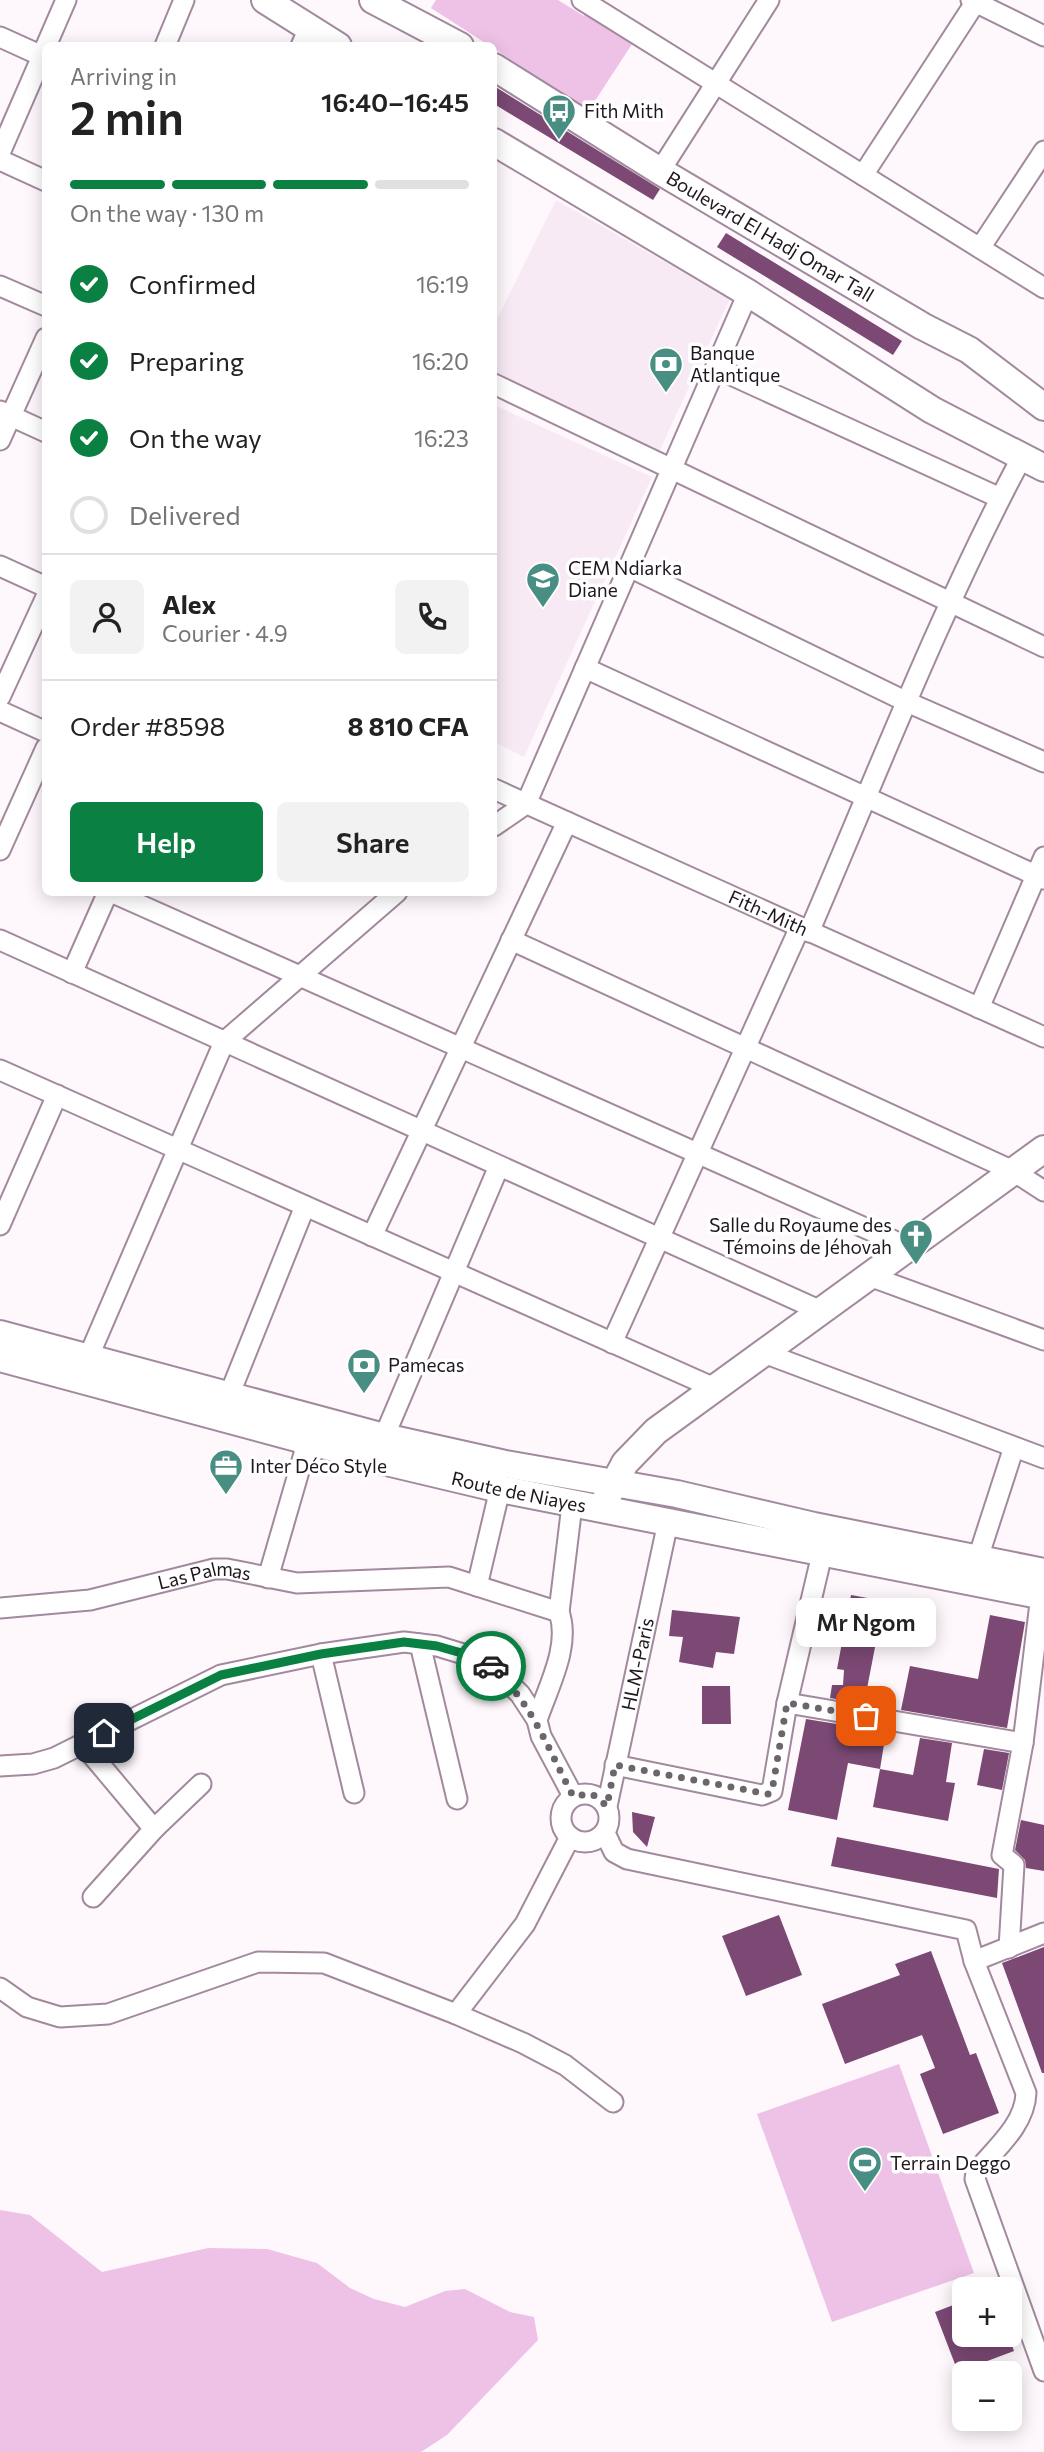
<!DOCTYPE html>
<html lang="en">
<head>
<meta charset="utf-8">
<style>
	:root { --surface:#fff; --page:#f2f2f2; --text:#222; --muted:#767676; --line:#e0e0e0; --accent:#0b8043 }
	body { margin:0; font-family:Commissioner,sans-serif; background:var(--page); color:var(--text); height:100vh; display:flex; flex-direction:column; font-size:26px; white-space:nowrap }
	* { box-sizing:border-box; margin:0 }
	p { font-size:23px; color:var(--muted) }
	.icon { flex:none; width:38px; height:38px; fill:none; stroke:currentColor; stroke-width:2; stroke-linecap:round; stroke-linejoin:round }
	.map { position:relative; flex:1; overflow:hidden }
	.panel { position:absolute; left:42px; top:42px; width:455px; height:854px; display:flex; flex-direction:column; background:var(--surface); border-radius:10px; box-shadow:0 4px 18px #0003 }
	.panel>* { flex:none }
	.tools { position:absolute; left:952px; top:2277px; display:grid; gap:14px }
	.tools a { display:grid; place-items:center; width:70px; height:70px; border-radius:10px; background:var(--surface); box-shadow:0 4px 18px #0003; font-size:35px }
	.pin { position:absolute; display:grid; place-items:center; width:60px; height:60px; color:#fff; margin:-30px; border-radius:14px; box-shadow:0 4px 10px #0006 }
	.courier { position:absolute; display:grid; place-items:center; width:70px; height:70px; margin:-35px; border:5px solid #0b8043; border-radius:50%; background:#fff; color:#222; box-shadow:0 2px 9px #0007 }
	.bubble { position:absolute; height:49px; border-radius:10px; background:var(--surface); box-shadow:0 4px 18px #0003; font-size:23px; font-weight:600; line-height:49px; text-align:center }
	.overview em { font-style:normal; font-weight:600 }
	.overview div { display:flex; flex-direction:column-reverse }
	.overview { display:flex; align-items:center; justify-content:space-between; height:119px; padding:0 28px }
	h1 { font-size:46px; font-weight:600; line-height:52px }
	.bar { display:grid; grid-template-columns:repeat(4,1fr); gap:10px 7px; align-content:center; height:84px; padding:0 28px }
	.bar i { height:9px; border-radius:5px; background:var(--line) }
	.bar .selected { background:var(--accent) }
	.bar p { grid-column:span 4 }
	.line { display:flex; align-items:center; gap:18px; padding:0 28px; border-top:2px solid var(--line) }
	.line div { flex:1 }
	.round { display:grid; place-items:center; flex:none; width:74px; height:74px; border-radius:10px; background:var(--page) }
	ol { padding:0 28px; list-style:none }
	li { display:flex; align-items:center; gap:21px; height:77px }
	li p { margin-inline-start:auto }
	li .icon { padding:7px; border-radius:50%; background:var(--accent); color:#fff; stroke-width:4 }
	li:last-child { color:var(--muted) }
	li i { width:38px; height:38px; border:4px solid var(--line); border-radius:50% }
	.cta { display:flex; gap:14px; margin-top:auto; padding:14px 28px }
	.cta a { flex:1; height:80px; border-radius:10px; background:var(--accent); color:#fff; font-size:28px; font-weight:600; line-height:80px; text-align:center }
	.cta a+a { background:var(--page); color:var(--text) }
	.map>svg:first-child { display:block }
	.built { fill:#f8eaf5 }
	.green { fill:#eec2e6 }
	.building { fill:#7b4974 }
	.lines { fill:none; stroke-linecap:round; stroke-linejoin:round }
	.street-casing { stroke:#a2899e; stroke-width:23 }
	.secondary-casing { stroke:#a2899e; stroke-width:30 }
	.street { stroke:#fff; stroke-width:19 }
	.secondary { stroke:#fff; stroke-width:26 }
	.done { stroke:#6d656c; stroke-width:7; stroke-dasharray:0 12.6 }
	.route { stroke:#0b8043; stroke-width:9 }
	.labels { text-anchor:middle; stroke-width:7; stroke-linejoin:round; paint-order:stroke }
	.poi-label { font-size:19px; fill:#1f161e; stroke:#fff; text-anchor:start }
	.street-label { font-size:19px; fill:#1f161e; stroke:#fff }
</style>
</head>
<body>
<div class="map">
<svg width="1044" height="2452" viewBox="0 0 1044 2452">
	<rect width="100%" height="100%" fill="#fef8fd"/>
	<g class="built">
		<polygon points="556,200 730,299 658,454 494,374 494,325"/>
		<polygon points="494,405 652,477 524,757 494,742"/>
	</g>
	<g class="green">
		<polygon points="436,0 558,0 584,16 589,9 636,38 589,110 431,8"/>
		<polygon points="899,2064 974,2273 832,2322 757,2114"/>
		<polygon points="0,2210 30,2215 102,2272 208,2248 267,2249 317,2263 350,2288 374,2299 405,2307 445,2291 465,2289 510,2312 534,2317 538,2340 447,2435 421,2452 0,2452"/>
	</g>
	<g class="building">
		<polygon points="494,86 660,189 653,200 494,104"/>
		<polygon points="726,233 902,341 893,355 717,247"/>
		<polygon points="851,1595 884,1601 864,1704 830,1698 832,1685 843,1685 844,1670 837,1669"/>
		<polygon points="672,1610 740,1617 734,1654 716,1652 713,1668 679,1662 683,1637 669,1636"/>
		<polygon points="990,1615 1025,1622 1007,1728 901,1710 910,1666 978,1679"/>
		<polygon points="702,1686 730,1686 731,1724 702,1724"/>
		<polygon points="806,1719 886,1732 880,1769 848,1763 837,1820 788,1810"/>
		<polygon points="920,1738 952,1743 946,1782 955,1783 948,1821 873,1807 880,1769 913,1775"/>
		<polygon points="984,1749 1009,1753 1002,1790 977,1785"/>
		<polygon points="632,1812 655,1817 647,1847 633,1832"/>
		<polygon points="1021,1820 1044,1825 1044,1871 1026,1868 1025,1860 1015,1850"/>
		<polygon points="837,1837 999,1869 997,1898 831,1866"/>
		<polygon points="779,1915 802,1975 746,1996 722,1936"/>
		<polygon points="1044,1947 1044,2073 1042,2073 1002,1963"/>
		<polygon points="931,1951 970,2055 976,2053 999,2113 943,2134 920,2074 935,2068 922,2035 845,2064 822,2004 900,1975 895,1964"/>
		<polygon points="964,2301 964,2334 1008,2334 1014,2351 958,2372 935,2312"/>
	</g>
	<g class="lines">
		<g class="street-casing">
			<g id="street">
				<polyline points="582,0 1044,288"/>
				<polyline points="971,0 1044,36"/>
				<polyline points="0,37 42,56"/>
				<polyline points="46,46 66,0"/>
				<polyline points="165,46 184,0"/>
				<polyline points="301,46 309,28"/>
				<polyline points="0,153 46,47"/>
				<polyline points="0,160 46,181"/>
				<polyline points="660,171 769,0"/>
				<polyline points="863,175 975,3"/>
				<polyline points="980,248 1044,151"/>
				<polyline points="0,286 46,306"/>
				<polyline points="716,368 1000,498"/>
				<polyline points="494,384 1044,647"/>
				<polyline points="0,411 46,432"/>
				<polyline points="0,440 46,338"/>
				<polyline points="0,566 46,587"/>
				<polyline points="629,567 907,702 1044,762"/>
				<polyline points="585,668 1044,879"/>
				<polyline points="0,697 46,597"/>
				<polyline points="0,711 46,732"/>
				<path id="s1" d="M494 789 1044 1037"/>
				<polyline points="494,826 526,804 748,293"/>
				<polyline points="0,850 46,748"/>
				<polyline points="111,892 910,1248"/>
				<path d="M809 932C877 774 942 606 1023 455"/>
				<polyline points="0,940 823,1312"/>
				<polyline points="511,940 1013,1171 1044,1191"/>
				<polyline points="72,973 108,892"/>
				<polyline points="979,1008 1044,857"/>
				<polyline points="0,1070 712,1387"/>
				<polyline points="0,1225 57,1095"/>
				<polyline points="372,1236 567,822"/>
				<polyline points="872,1277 1044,1340"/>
				<polyline points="612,1343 800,927"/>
				<polyline points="764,1353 1044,1458"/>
				<polyline points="88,1358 224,1042 397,892"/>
				<polyline points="230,1393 305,1206"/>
				<polyline points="384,1437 499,1166"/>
				<polyline points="978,1558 1014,1447"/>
				<polyline points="268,1578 308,1440"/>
				<polyline points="477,1586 500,1489"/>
				<path id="s2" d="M0 1608 90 1600 214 1569H227L297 1583 449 1577 559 1612C571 1646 548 1687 537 1720"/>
				<polyline points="559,1612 572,1505"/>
				<polyline points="420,1644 457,1799"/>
				<polyline points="321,1654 354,1793"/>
				<polyline points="787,1703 1023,1743"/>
				<polyline points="82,1743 154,1829"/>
				<polyline points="615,1765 762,1795 772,1791 787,1703 822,1554"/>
				<polyline points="0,1766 33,1764 54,1758 221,1675 321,1654 404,1642 437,1646 483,1660 492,1667 520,1694 537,1720 541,1736 573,1796"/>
				<circle cx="585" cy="1818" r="24"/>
				<path id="s3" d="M607 1806 668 1522"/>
				<path d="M605 1833 614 1852 627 1859 966 1930 974 1961 1026 2093C1025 2125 995 2149 976 2172L975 2179 1044 2371"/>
				<polyline points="93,1897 154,1829 201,1784"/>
				<polyline points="1009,1948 1014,1865 1002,1855 1023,1743 1041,1595"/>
				<polyline points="974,1961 1044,1933"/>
				<polyline points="0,1988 27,2007 60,2017 108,2014 258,1962 324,1963 456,2014 525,1924 570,1837"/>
				<polyline points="456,2014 523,2043 565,2065 613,2102"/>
			</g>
		</g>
		<g class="secondary-casing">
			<g id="secondary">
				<polyline points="265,0 338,46"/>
				<polyline points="373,0 460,46"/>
				<path id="s4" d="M494 67 660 171 922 326 969 350 1044 407"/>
				<polyline points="494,142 748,293 932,410 1044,468"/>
				<polyline points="0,1334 384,1437 505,1464 677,1494 814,1526 1044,1572"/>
				<path id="s5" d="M0 1358 378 1460 500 1489 1044 1596"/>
				<polyline points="606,1499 625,1463 656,1431 1044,1149"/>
			</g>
		</g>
		<use href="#street" class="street"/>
		<use href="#secondary" class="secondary"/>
	</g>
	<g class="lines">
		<path class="done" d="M491 1666C533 1704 547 1747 573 1796L592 1794 607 1806 615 1765 768 1794 772 1791 787 1703 866 1716"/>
		<polyline class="route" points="104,1733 221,1675 321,1654 404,1642 437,1646 472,1656 491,1666"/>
	</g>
	<defs>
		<g id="bus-pin" transform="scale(1.75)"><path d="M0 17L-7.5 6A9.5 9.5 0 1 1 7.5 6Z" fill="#498e83" stroke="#fff"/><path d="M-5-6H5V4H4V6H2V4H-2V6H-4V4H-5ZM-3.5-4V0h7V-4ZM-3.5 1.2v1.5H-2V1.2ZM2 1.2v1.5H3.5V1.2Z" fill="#fff"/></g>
		<g id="bank-pin" transform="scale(1.75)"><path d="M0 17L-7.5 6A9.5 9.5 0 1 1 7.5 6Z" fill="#498e83" stroke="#fff"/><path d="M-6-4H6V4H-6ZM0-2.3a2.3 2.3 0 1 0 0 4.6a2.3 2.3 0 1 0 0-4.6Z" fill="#fff"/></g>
		<g id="school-pin" transform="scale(1.75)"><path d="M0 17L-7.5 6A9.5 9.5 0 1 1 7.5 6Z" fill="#498e83" stroke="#fff"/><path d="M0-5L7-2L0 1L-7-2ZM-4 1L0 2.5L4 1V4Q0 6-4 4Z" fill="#fff"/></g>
		<g id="church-pin" transform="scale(1.75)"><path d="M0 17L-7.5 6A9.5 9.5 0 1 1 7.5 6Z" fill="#498e83" stroke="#fff"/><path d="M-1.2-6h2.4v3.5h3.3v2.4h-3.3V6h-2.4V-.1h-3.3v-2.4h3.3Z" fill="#fff"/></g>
		<g id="office-pin" transform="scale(1.75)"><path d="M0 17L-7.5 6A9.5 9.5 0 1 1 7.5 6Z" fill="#498e83" stroke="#fff"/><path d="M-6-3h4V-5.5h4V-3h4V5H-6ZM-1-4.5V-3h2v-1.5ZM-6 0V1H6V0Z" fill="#fff"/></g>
		<g id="stadium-pin" transform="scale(1.75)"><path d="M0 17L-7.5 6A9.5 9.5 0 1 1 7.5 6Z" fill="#498e83" stroke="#fff"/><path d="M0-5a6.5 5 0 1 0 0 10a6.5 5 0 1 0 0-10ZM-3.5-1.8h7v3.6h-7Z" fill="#fff"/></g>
	</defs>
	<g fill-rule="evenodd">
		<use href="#bus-pin" x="559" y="111"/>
		<use href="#bank-pin" x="666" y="364"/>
		<use href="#school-pin" x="543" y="579"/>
		<use href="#church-pin" x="916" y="1236"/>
		<use href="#bank-pin" x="364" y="1365"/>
		<use href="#office-pin" x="226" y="1466"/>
		<use href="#stadium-pin" x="865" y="2163"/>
	</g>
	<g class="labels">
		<g class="poi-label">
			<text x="584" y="118">Fith Mith</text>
			<text x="690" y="360">Banque<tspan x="690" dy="22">Atlantique</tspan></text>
			<text x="568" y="575">CEM Ndiarka<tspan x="568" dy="22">Diane</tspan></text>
			<text x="892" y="1232" text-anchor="end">Salle du Royaume des<tspan x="892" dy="22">Témoins de Jéhovah</tspan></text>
			<text x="388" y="1372">Pamecas</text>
			<text x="250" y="1473">Inter Déco Style</text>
			<text x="890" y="2170">Terrain Deggo</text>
		</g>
		<g class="street-label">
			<text dy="7" stroke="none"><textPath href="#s4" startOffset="324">Boulevard El Hadj Omar Tall</textPath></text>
			<text dy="7" stroke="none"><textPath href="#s1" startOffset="301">Fith-Mith</textPath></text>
			<text dy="7" stroke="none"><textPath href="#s5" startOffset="536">Route de Niayes</textPath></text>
			<text dy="7" stroke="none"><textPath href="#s2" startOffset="208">Las Palmas</textPath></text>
			<text dy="7" stroke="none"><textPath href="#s3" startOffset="145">HLM-Paris</textPath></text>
		</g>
	</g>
</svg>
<div class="tools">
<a>+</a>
<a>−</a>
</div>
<div class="pin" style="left:866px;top:1716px;background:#ea580c"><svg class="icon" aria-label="bag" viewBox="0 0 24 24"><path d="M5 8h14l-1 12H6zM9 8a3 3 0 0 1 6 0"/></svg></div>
<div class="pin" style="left:104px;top:1733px;background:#1f2937"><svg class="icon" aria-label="home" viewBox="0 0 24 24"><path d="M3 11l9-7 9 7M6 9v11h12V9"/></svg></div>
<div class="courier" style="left:491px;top:1666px"><svg class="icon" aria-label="car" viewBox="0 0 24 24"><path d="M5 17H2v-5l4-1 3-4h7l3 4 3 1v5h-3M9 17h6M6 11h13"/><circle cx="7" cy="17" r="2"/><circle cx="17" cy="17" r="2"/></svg></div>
<div class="bubble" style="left:796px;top:1598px;width:140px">Mr Ngom</div>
<section class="panel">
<div class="overview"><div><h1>2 min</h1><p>Arriving in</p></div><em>16:40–16:45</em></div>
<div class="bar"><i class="selected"></i><i class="selected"></i><i class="selected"></i><i></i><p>On the way · 130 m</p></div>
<ol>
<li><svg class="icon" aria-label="check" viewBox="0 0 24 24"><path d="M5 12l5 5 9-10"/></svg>Confirmed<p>16:19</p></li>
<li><svg class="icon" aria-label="check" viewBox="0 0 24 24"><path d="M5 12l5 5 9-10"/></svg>Preparing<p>16:20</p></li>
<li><svg class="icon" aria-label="check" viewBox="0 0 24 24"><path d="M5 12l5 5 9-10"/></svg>On the way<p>16:23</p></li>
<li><i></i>Delivered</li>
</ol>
<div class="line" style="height:126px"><a class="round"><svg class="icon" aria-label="person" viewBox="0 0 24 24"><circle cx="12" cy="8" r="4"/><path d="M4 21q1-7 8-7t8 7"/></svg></a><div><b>Alex</b><p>Courier · 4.9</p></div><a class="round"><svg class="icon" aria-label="phone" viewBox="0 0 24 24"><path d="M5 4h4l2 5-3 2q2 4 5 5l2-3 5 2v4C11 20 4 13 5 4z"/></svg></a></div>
<div class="line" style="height:91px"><div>Order #8598</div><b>8 810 CFA</b></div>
<div class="cta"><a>Help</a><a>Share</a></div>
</section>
</div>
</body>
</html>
